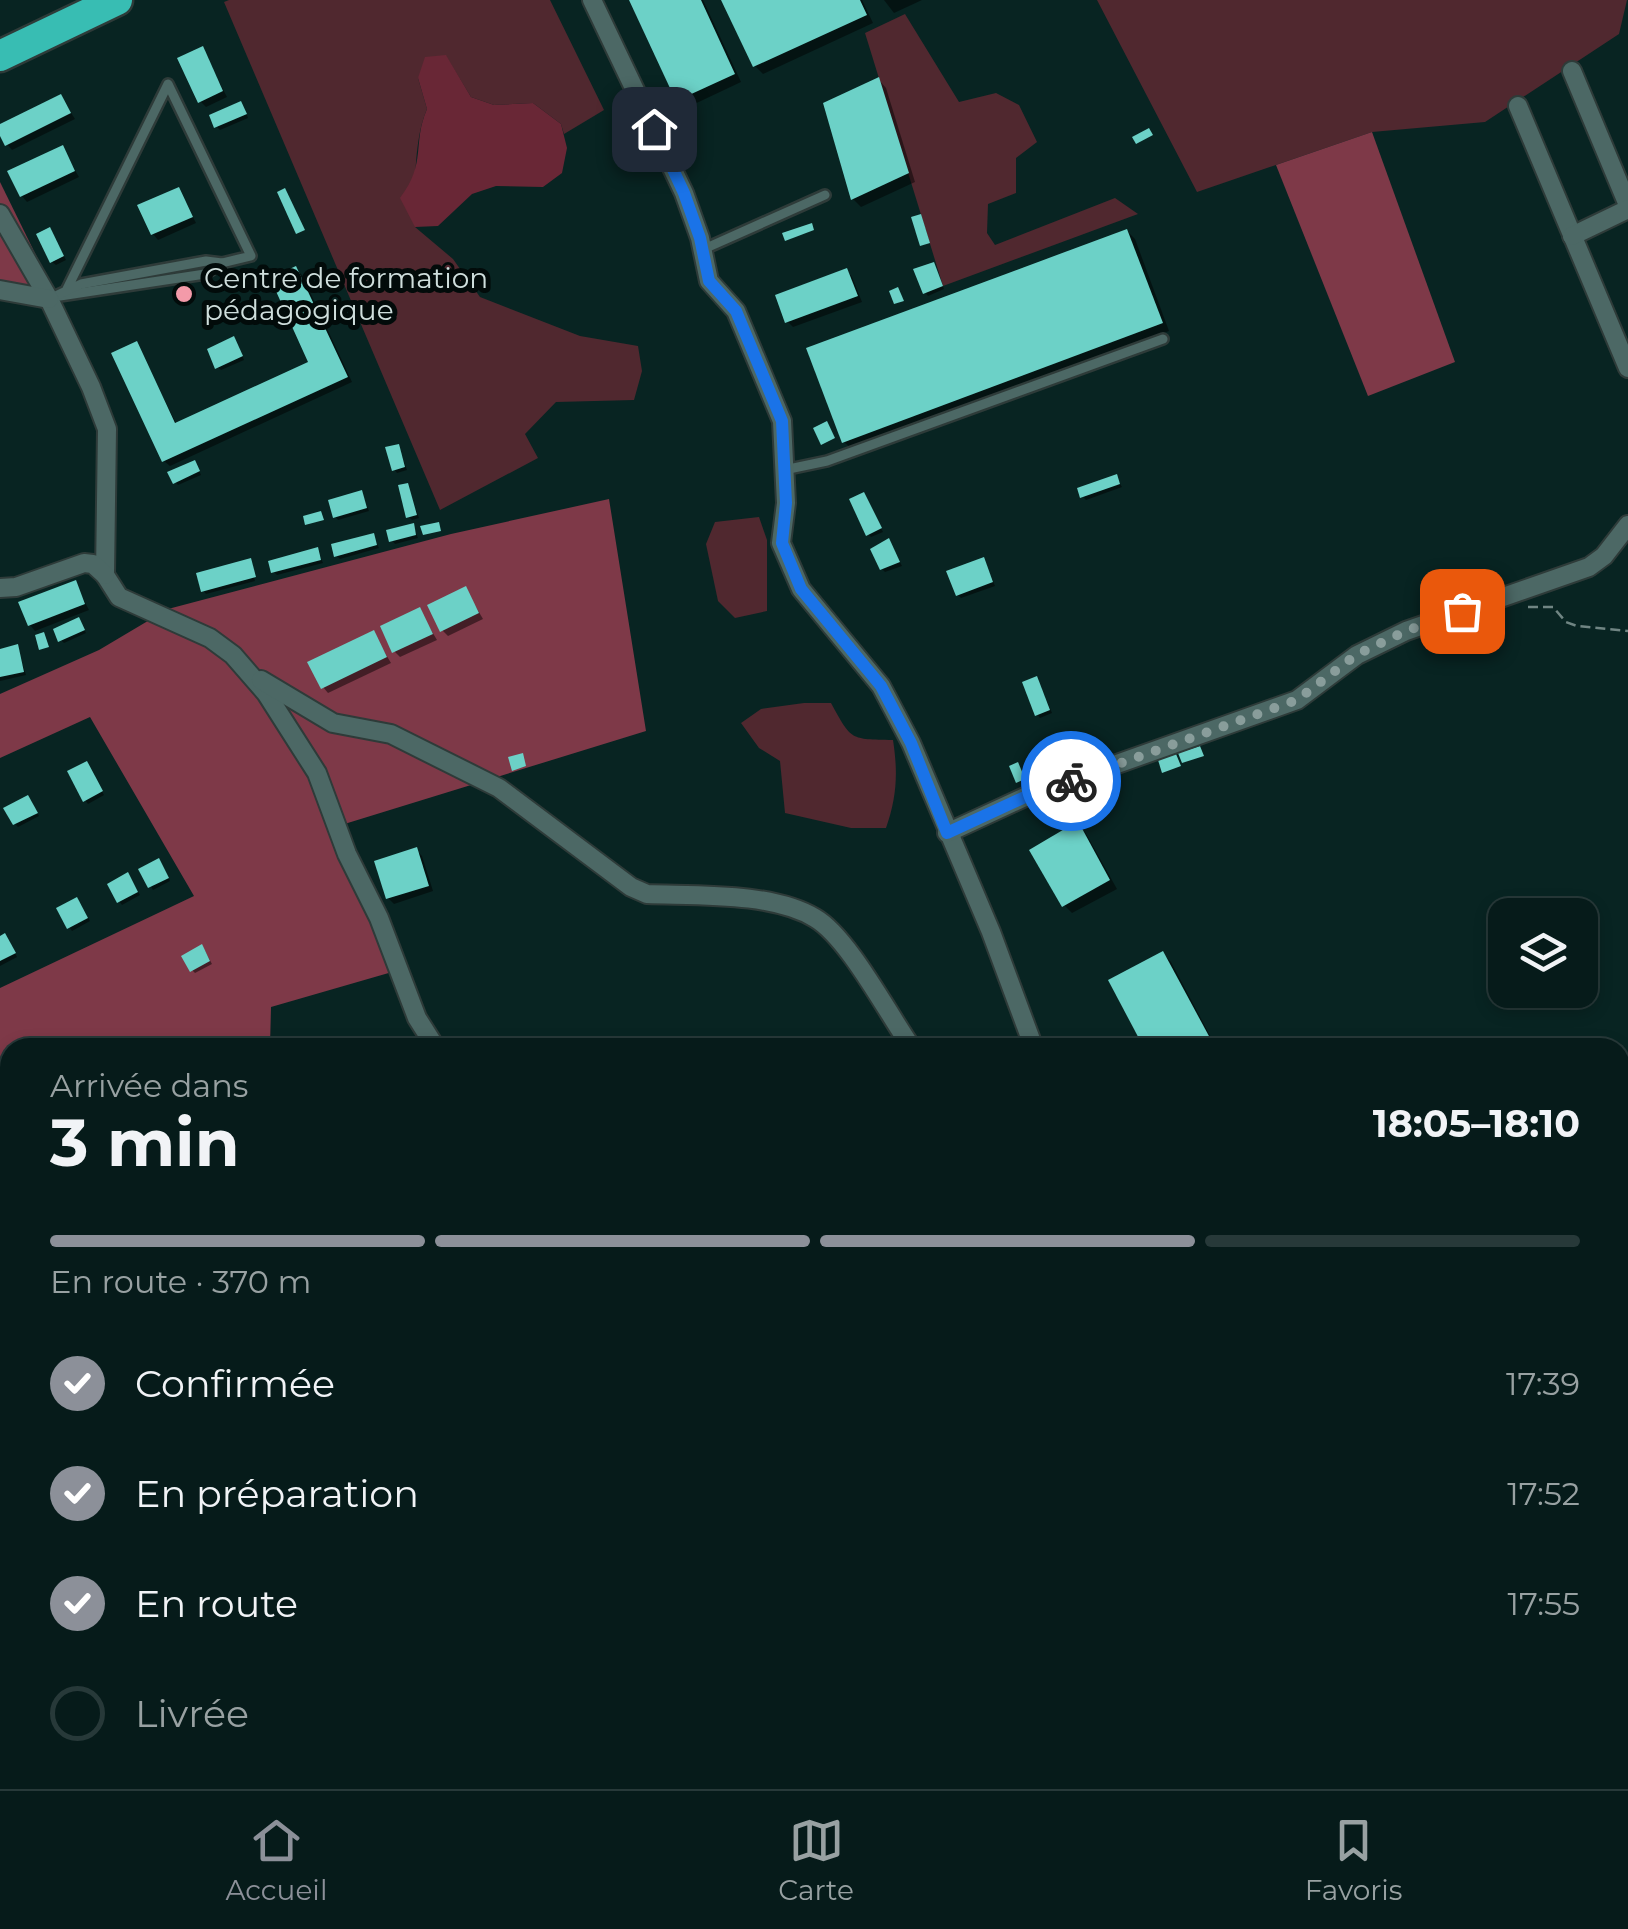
<!DOCTYPE html>
<html lang="fr">
<head>
<meta charset="utf-8">
<style>
	:root { --surface:#061b1a; --page:#142827; --text:#f1f3f6; --muted:#98a1a2; --line:#273939; --accent:#8c9099 }
	body { margin:0; font-family:Montserrat,sans-serif; background:var(--page); color:var(--text); height:100vh; display:flex; flex-direction:column; font-size:38px; white-space:nowrap }
	* { box-sizing:border-box; margin:0 }
	p { font-size:32px; color:var(--muted) }
	.icon { flex:none; width:55px; height:55px; fill:none; stroke:currentColor; stroke-width:2; stroke-linecap:round; stroke-linejoin:round }
	.map { position:relative; flex:1; overflow:hidden }
	.panel { position:absolute; left:0px; top:1038px; width:1630px; height:752px; display:flex; flex-direction:column; background:var(--surface); border-radius:30px 30px 0 0; box-shadow:0 5px 15px #0003,0 0 0 2px var(--line) }
	.panel>* { flex:none }
	.buttons { position:absolute; left:1488px; top:898px; display:grid; gap:20px }
	.buttons a { display:grid; place-items:center; width:110px; height:110px; border-radius:20px; background:var(--surface); box-shadow:0 5px 15px #0003,0 0 0 2px var(--line); font-size:50px }
	.pin { position:absolute; display:grid; place-items:center; width:85px; height:85px; color:#fff; margin:-42px; border-radius:20px; box-shadow:0 5px 15px #0006 }
	.courier { position:absolute; display:grid; place-items:center; width:100px; height:100px; margin:-50px; border:8px solid #1a73e8; border-radius:50%; background:#fff; color:#222; box-shadow:0 2px 12px #0007 }
	.head em { font-style:normal; font-weight:700 }
	.head div { display:flex; flex-direction:column-reverse }
	.head { display:flex; align-items:center; justify-content:space-between; height:170px; padding:0 50px }
	h1 { font-size:65px; font-weight:700; line-height:75px }
	.bar { display:grid; grid-template-columns:repeat(4,1fr); gap:15px 10px; align-content:center; height:120px; padding:0 50px }
	.bar i { height:12px; border-radius:8px; background:var(--line) }
	.bar .on { background:var(--accent) }
	.bar p { grid-column:span 4 }
	ol { padding:0 50px; list-style:none }
	li { display:flex; align-items:center; gap:30px; height:110px }
	li p { margin-inline-start:auto }
	li .icon { padding:10px; border-radius:50%; background:var(--accent); color:#fff; stroke-width:4 }
	li:last-child { color:var(--muted) }
	li i { width:55px; height:55px; border:5px solid var(--line); border-radius:50% }
	.tab-bar { display:flex; justify-content:space-around; align-items:center; height:140px; border-top:2px solid var(--line); background:var(--surface); font-size:28px; color:var(--muted) }
	.tab-bar a { display:grid; justify-items:center; gap:5px }
	.tab-bar .on { color:var(--accent) }
	.map>svg:first-child { display:block }
	.green { fill:#50282f }
	.forest { fill:#7e3948 }
	.water { fill:#692736 }
	.shadow { fill:#0007 }
	.building { fill:#6cd1c7 }
	.lines { fill:none; stroke-linecap:round; stroke-linejoin:round }
	.lane-casing { stroke:#2e3b39; stroke-width:14 }
	.street-casing { stroke:#2e3b39; stroke-width:22 }
	.highway-casing { stroke:#2e3b39; stroke-width:35 }
	.path { stroke:#708583; stroke-width:2.5; stroke-dasharray:10 5; stroke-linecap:butt }
	.lane { stroke:#4c6865; stroke-width:9 }
	.street { stroke:#4c6865; stroke-width:18 }
	.highway { stroke:#38bdb3; stroke-width:30 }
	.done { stroke:#899d9b; stroke-width:10; stroke-dasharray:0 18 }
	.route { stroke:#1a73e8; stroke-width:12 }
	.poi-dot { fill:#f39aa9; stroke:#020b0a; stroke-width:4 }
	.labels { text-anchor:middle; stroke-width:10; stroke-linejoin:round; paint-order:stroke }
	.poi-label { font-size:28px; fill:#cfdedc; stroke:#020b0a; text-anchor:start }
</style>
</head>
<body>
<div class="map">
<svg width="1628" height="1789" viewBox="0 0 1628 1789">
	<rect width="100%" height="100%" fill="#082422"/>
	<g class="green">
		<path d="M229 0H550L604 110 564 134 561 124 533 103 494 105 471 97 446 56 418 78 427 109C413 141 415 192 415 227L453 259 480 297 580 336 638 346 642 371 634 400 556 402 525 434 538 458 440 510 224 2Z"/>
		<polygon points="1097,0 1627,0 1619,34 1485,122 1372,132 1197,192"/>
		<polygon points="905,14 959,102 996,93 1019,105 1037,142 1016,158 1016,193 988,204 987,233 995,245 1115,198 1138,214 943,286 865,33"/>
		<polygon points="759,517 767,540 767,611 735,618 718,601 706,544 715,522"/>
		<path d="M804 703H831C852 741 850 739 893 740 898 772 897 797 886 828H851L785 813 780 761 759 748 741 723 761 709Z"/>
	</g>
	<g class="forest">
		<polygon points="1372,132 1455,362 1368,396 1276,165"/>
		<polygon points="0,182 56,296 0,290"/>
		<polygon points="609,499 646,731 338,826 399,970 271,1007 270,1047 10,1048 10,1306 0,1302 0,988 194,896 90,717 0,758 0,694 99,650 168,609 451,534"/>
	</g>
	<path class="water" d="M446 55 471 97 494 105 533 103 561 124 567 148 562 173 543 187 496 186 472 194 438 226 415 227 400 198C427 163 412 143 427 109L418 78 425 57Z"/>
	<g class="shadow">
		<polygon points="632,0 703,0 741,82 686,108 678,100"/>
		<polygon points="728,0 862,0 873,23 763,74 755,66"/>
		<polygon points="884,0 922,0 894,13"/>
		<polygon points="202,49 227,97 206,107 200,101"/>
		<polygon points="879,80 886,88 915,182 861,207 853,199"/>
		<polygon points="61,97 75,119 12,150 7,144 0,127"/>
		<polygon points="244,107 248,118 220,130 216,126"/>
		<polygon points="62,148 79,177 27,202 22,196"/>
		<polygon points="179,190 196,223 158,240 153,234"/>
		<polygon points="1127,231 1135,239 1169,331 852,449 844,442"/>
		<polygon points="52,233 66,260 56,265 52,262"/>
		<polygon points="933,265 944,289 928,296 925,292"/>
		<polygon points="296,269 302,275 352,382 170,466 164,461 136,344 177,425 312,363"/>
		<polygon points="847,271 852,277 862,302 793,327 787,321"/>
		<polygon points="237,343 244,360 221,370 218,367"/>
		<polygon points="398,446 407,470 397,473 394,469"/>
		<polygon points="197,466 201,475 178,485 175,482"/>
		<polygon points="1116,477 1122,487 1086,500 1082,496"/>
		<polygon points="407,486 419,518 412,520 409,517"/>
		<polygon points="361,493 369,511 338,520 335,516"/>
		<polygon points="864,495 883,532 871,537 868,534"/>
		<polygon points="413,526 418,538 395,544 392,540"/>
		<polygon points="373,536 379,548 340,559 336,555"/>
		<polygon points="889,541 902,566 885,572 882,569"/>
		<polygon points="317,550 323,563 277,575 274,572"/>
		<polygon points="984,560 995,586 961,598 958,595"/>
		<polygon points="250,562 255,581 206,594 203,590"/>
		<polygon points="75,583 89,610 35,631 30,625"/>
		<polygon points="466,590 483,619 448,636 442,630"/>
		<polygon points="419,610 437,640 400,657 394,651"/>
		<polygon points="79,620 86,633 64,643 61,640"/>
		<polygon points="373,633 391,663 328,693 323,687"/>
		<polygon points="17,647 26,675 0,681 0,651"/>
		<polygon points="1037,679 1052,713 1040,718 1037,714"/>
		<polygon points="89,767 104,795 88,804 85,800"/>
		<polygon points="31,801 39,816 18,827 15,824"/>
		<polygon points="1077,824 1085,832 1117,889 1072,913 1064,905"/>
		<polygon points="416,850 422,856 433,891 394,904 388,898"/>
		<polygon points="161,864 170,881 153,890 141,870"/>
		<polygon points="131,879 140,895 122,905 119,901"/>
		<polygon points="80,903 90,921 72,931 69,927"/>
		<polygon points="0,938 8,939 17,957 0,966"/>
		<polygon points="205,951 212,964 195,973 192,970"/>
		<polygon points="1163,954 1171,962 1216,1047 1146,1048"/>
	</g>
	<g class="building">
		<polygon points="629,0 701,0 735,74 676,101"/>
		<polygon points="721,0 860,0 867,15 753,67"/>
		<polygon points="203,46 223,91 198,103 177,58"/>
		<polygon points="879,77 909,173 851,200 823,103"/>
		<polygon points="61,94 71,113 5,146 0,136 0,124"/>
		<polygon points="241,101 247,114 214,128 209,115"/>
		<polygon points="1149,128 1153,135 1136,144 1132,137"/>
		<polygon points="63,145 75,171 20,197 7,171"/>
		<polygon points="179,187 193,217 151,235 137,205"/>
		<polygon points="285,188 305,230 296,234 277,192"/>
		<polygon points="921,214 930,243 920,246 911,217"/>
		<polygon points="812,223 814,230 785,241 782,233"/>
		<polygon points="50,227 64,256 50,263 36,234"/>
		<polygon points="1127,229 1163,323 842,443 806,348"/>
		<polygon points="934,262 943,286 923,294 913,269"/>
		<polygon points="296,266 348,377 162,462 111,353 137,341 175,423 308,362 270,278"/>
		<polygon points="847,268 858,296 785,323 775,295"/>
		<polygon points="898,287 904,301 894,304 889,291"/>
		<polygon points="234,336 243,356 215,369 207,349"/>
		<polygon points="827,421 835,438 821,445 813,428"/>
		<polygon points="399,444 405,467 392,471 385,447"/>
		<polygon points="195,460 200,471 173,484 167,472"/>
		<polygon points="1117,474 1120,484 1080,498 1077,488"/>
		<polygon points="408,483 417,515 406,518 398,485"/>
		<polygon points="362,490 367,508 333,518 328,500"/>
		<polygon points="864,492 882,528 866,536 849,499"/>
		<polygon points="321,511 324,520 305,525 303,516"/>
		<polygon points="439,522 441,531 423,535 420,526"/>
		<polygon points="414,523 416,535 389,542 386,530"/>
		<polygon points="374,533 377,545 334,557 331,544"/>
		<polygon points="889,538 900,562 880,570 870,549"/>
		<polygon points="318,547 321,560 271,573 268,561"/>
		<polygon points="984,557 993,582 956,596 946,571"/>
		<polygon points="251,558 256,577 201,592 196,573"/>
		<polygon points="1498,575 1501,585 1480,593 1476,583"/>
		<polygon points="76,580 85,604 28,626 18,602"/>
		<polygon points="466,586 479,613 440,632 427,605"/>
		<polygon points="420,607 433,634 392,653 380,626"/>
		<polygon points="79,617 85,630 58,642 53,629"/>
		<polygon points="374,630 387,657 321,689 307,662"/>
		<polygon points="44,632 49,647 39,650 35,635"/>
		<polygon points="18,644 24,672 0,677 0,649"/>
		<polygon points="1037,676 1050,710 1035,716 1022,682"/>
		<polygon points="1200,746 1204,756 1182,763 1178,753"/>
		<polygon points="1061,747 1068,763 1059,767 1051,751"/>
		<polygon points="523,753 526,766 512,771 508,757"/>
		<polygon points="1176,754 1181,766 1162,773 1158,760"/>
		<polygon points="87,761 103,791 83,802 67,771"/>
		<polygon points="1018,762 1025,779 1016,783 1009,766"/>
		<polygon points="28,795 38,813 13,825 3,808"/>
		<polygon points="1078,821 1110,880 1062,907 1029,850"/>
		<polygon points="417,847 429,886 386,899 374,861"/>
		<polygon points="159,858 169,878 148,888 138,869"/>
		<polygon points="128,872 138,892 117,903 107,884"/>
		<polygon points="77,897 88,918 67,929 56,908"/>
		<polygon points="5,933 16,953 0,961 0,936"/>
		<polygon points="202,944 210,961 190,972 181,956"/>
		<polygon points="1163,951 1210,1038 1192,1048 1144,1048 1108,980"/>
		<polygon points="0,1327 10,1327 10,1404 6,1404 0,1384"/>
	</g>
	<g class="lines">
		<g class="lane-casing">
			<g id="lane">
				<polyline points="704,249 825,195"/>
				<polyline points="60,296 205,274 222,263"/>
				<path d="M49 299C60 294 70 289 81 284L206 261 222 263 251 256 168 84 66 291"/>
				<polyline points="784,470 827,461 1163,339"/>
			</g>
		</g>
		<g class="street-casing">
			<g id="street">
				<polyline points="592,0 684,193 700,238 709,281 736,311 782,421 786,503 781,543 801,589 881,686 911,743 991,932 1034,1048"/>
				<polyline points="1572,71 1628,205"/>
				<polyline points="1518,106 1628,368"/>
				<polyline points="0,214 49,299 91,387 107,429 105,575 119,597 210,638 233,655 266,693 317,773 347,854 379,918 417,1018 436,1048"/>
				<polyline points="1572,236 1628,209"/>
				<polyline points="0,290 49,299"/>
				<polyline points="0,588 16,587 84,563 93,564 105,575"/>
				<path d="M261 680 333 723 391 734 499 788 631 887 647 894C696 896 772 892 815 918 848 937 888 1014 912 1048"/>
				<polyline points="947,833 1027,796 1297,700 1357,655 1406,631 1589,567 1604,556 1628,525"/>
				<polyline points="0,1424 10,1454"/>
				<polyline points="1620,1427 1628,1424"/>
				<polyline points="1620,1515 1628,1537"/>
				<polyline points="0,1612 10,1612"/>
				<polyline points="1620,1617 1628,1615"/>
				<polyline points="1620,1766 1628,1771"/>
				<polyline points="120,1780 123,1789"/>
				<polyline points="194,1780 197,1789"/>
				<polyline points="696,1780 699,1789"/>
				<polyline points="736,1780 747,1789"/>
				<polyline points="1153,1780 1155,1789"/>
				<polyline points="235,1789 253,1780"/>
				<polyline points="910,1789 957,1780"/>
				<polyline points="1101,1789 1112,1780"/>
				<polyline points="1279,1789 1282,1780"/>
				<polyline points="1345,1789 1348,1780"/>
				<polyline points="1415,1789 1418,1780"/>
				<polyline points="1483,1789 1485,1780"/>
				<polyline points="1542,1789 1545,1780"/>
			</g>
		</g>
		<g class="highway-casing">
			<polyline id="highway" points="0,56 117,0"/>
		</g>
		<polyline class="path" points="1528,607 1553,607 1566,622 1577,626 1628,631"/>
		<use href="#lane" class="lane"/>
		<use href="#street" class="street"/>
		<use href="#highway" class="highway"/>
	</g>
	<g class="lines">
		<polyline class="done" points="1071,781 1297,700 1356,655 1406,631 1462,611"/>
		<polyline class="route" points="654,129 684,193 700,238 709,281 736,311 782,421 786,503 782,543 801,589 881,686 911,743 947,833 1027,796 1071,781"/>
	</g>
	<circle class="poi-dot" cx="184" cy="294" r="10"/>
	<g class="labels">
		<g class="poi-label">
			<text x="204" y="288">Centre de formation<tspan x="204" dy="32">pédagogique</tspan></text>
		</g>
	</g>
</svg>
<div class="buttons">
<a><svg class="icon" aria-label="layers" viewBox="0 0 24 24"><path d="M12 4l9 5-9 5-9-5zM3 14l9 5 9-5"/></svg></a>
</div>
<div class="pin" style="left:1462px;top:611px;background:#ea580c"><svg class="icon" aria-label="bag" viewBox="0 0 24 24"><path d="M5 8h14l-1 12H6zM9 8a3 3 0 0 1 6 0"/></svg></div>
<div class="pin" style="left:654px;top:129px;background:#1f2937"><svg class="icon" aria-label="home" viewBox="0 0 24 24"><path d="M3 11l9-7 9 7M6 9v11h12V9"/></svg></div>
<div class="courier" style="left:1071px;top:781px"><svg class="icon" aria-label="bike" viewBox="0 0 24 24"><circle cx="6" cy="16" r="4"/><circle cx="18" cy="16" r="4"/><path d="M6 16l4-8h5l3 8M10 8l3 8H6M13 5h3"/></svg></div>
<section class="panel">
<div class="head"><div><h1>3 min</h1><p>Arrivée dans</p></div><em>18:05–18:10</em></div>
<div class="bar"><i class="on"></i><i class="on"></i><i class="on"></i><i></i><p>En route · 370 m</p></div>
<ol>
<li><svg class="icon" aria-label="check" viewBox="0 0 24 24"><path d="M5 12l5 5 9-10"/></svg>Confirmée<p>17:39</p></li>
<li><svg class="icon" aria-label="check" viewBox="0 0 24 24"><path d="M5 12l5 5 9-10"/></svg>En préparation<p>17:52</p></li>
<li><svg class="icon" aria-label="check" viewBox="0 0 24 24"><path d="M5 12l5 5 9-10"/></svg>En route<p>17:55</p></li>
<li><i></i>Livrée</li>
</ol>
</section>
</div>
<nav class="tab-bar">
<a class="on"><svg class="icon" aria-label="home" viewBox="0 0 24 24"><path d="M3 11l9-7 9 7M6 9v11h12V9"/></svg>Accueil</a>
<a><svg class="icon" aria-label="map" viewBox="0 0 24 24"><path d="M3 6l6-2 6 2 6-2v14l-6 2-6-2-6 2zM9 4v14M15 6v14"/></svg>Carte</a>
<a><svg class="icon" aria-label="saved" viewBox="0 0 24 24"><path d="M7 4h10v16l-5-4-5 4z"/></svg>Favoris</a>
</nav>
</body>
</html>
